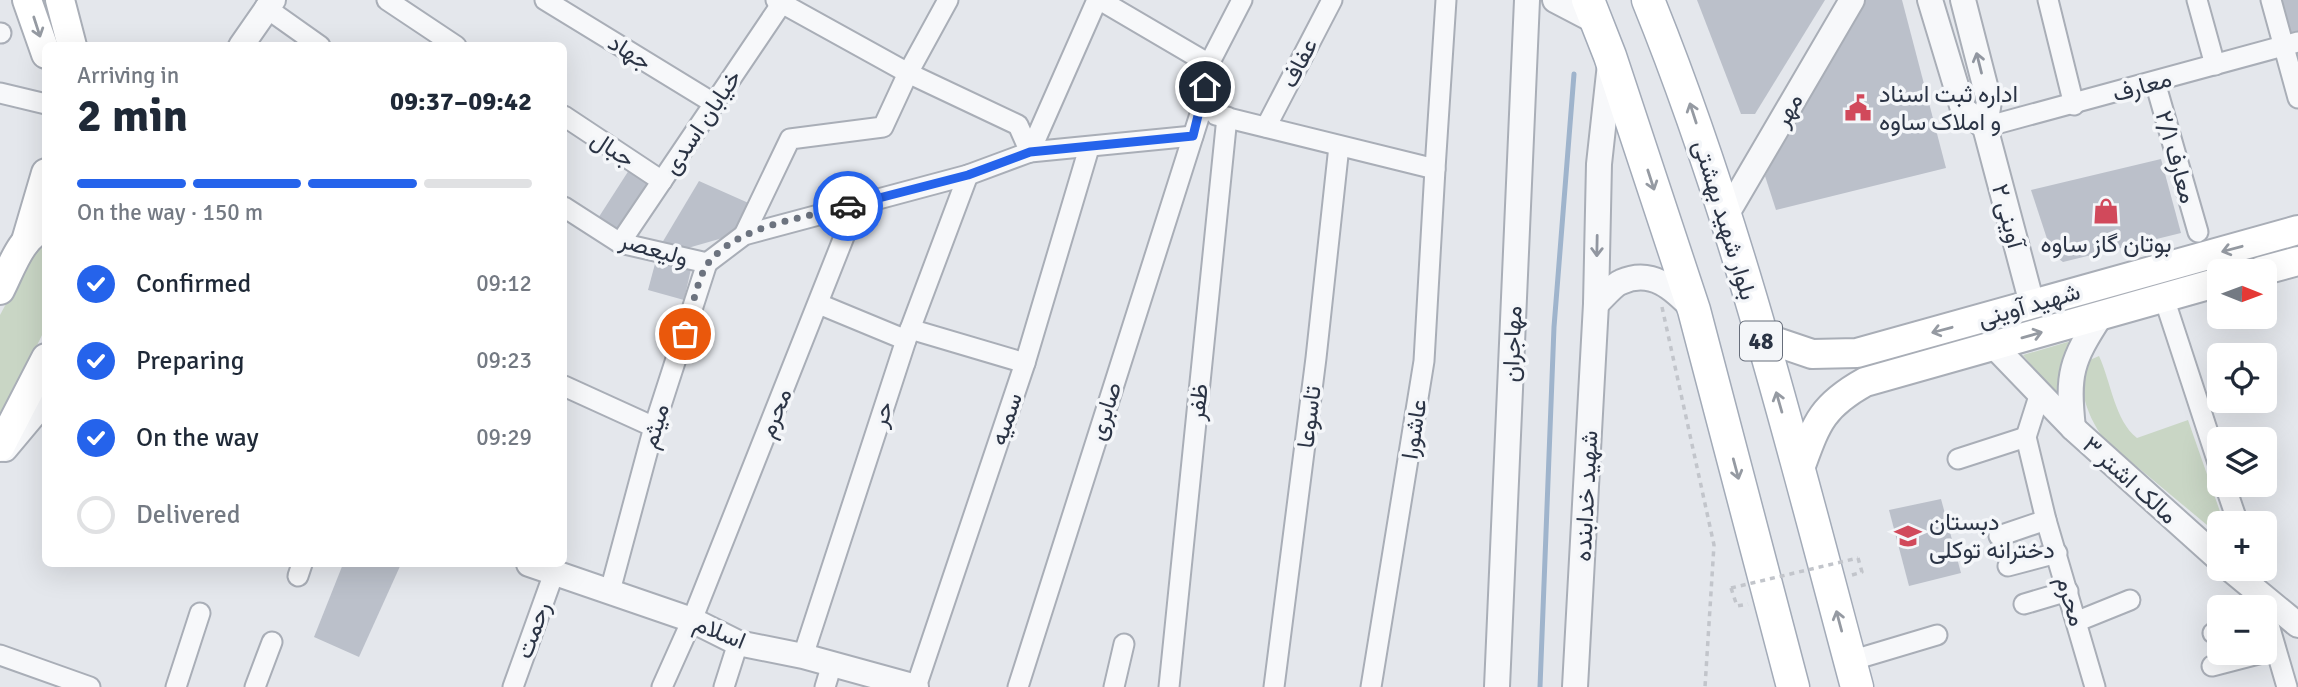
<!DOCTYPE html>
<html lang="en">
<head>
<meta charset="utf-8">
<style>
	:root { --surface:#fff; --page:#f2f2f3; --text:#1f2937; --muted:#747a83; --line:#e0e1e3; --accent:#2563eb }
	body { margin:0; font-family:Signika,Vazirmatn,sans-serif; background:var(--page); color:var(--text); height:100vh; display:flex; flex-direction:column; font-size:26px; white-space:nowrap }
	* { box-sizing:border-box; margin:0 }
	p { font-size:23px; color:var(--muted) }
	.icon { flex:none; width:38px; height:38px; fill:none; stroke:currentColor; stroke-width:2; stroke-linecap:round; stroke-linejoin:round }
	.map { position:relative; flex:1; overflow:hidden }
	.side { position:absolute; left:42px; top:42px; width:525px; height:525px; display:flex; flex-direction:column; background:var(--surface); border-radius:10px; box-shadow:0 7px 28px #0002 }
	.side>* { flex:none }
	.needle { width:46px; rotate:91deg }
	.buttons { position:absolute; left:2207px; top:259px; display:grid; gap:14px }
	.buttons a { display:grid; place-items:center; width:70px; height:70px; border-radius:10px; background:var(--surface); box-shadow:0 7px 28px #0002; font-size:35px }
	.pin { position:absolute; display:grid; place-items:center; width:60px; height:60px; color:#fff; margin:-30px; border:4px solid #fff; border-radius:50%; box-shadow:0 2px 7px #0007 }
	.courier { position:absolute; display:grid; place-items:center; width:70px; height:70px; margin:-35px; border:5px solid #2563eb; border-radius:50%; background:#fff; color:#222; box-shadow:0 2px 9px #0007 }
	.head em { font-style:normal; font-weight:800 }
	.head div { display:flex; flex-direction:column-reverse }
	.head { display:flex; align-items:center; justify-content:space-between; height:119px; padding:0 35px }
	h1 { font-size:46px; font-weight:800; line-height:52px }
	.bar { display:grid; grid-template-columns:repeat(4,1fr); gap:10px 7px; align-content:center; height:84px; padding:0 35px }
	.bar i { height:9px; border-radius:5px; background:var(--line) }
	.bar .on { background:var(--accent) }
	.bar p { grid-column:span 4 }
	ol { padding:0 35px; list-style:none }
	li { display:flex; align-items:center; gap:21px; height:77px }
	li p { margin-inline-start:auto }
	li .icon { padding:7px; border-radius:50%; background:var(--accent); color:#fff; stroke-width:4 }
	li:last-child { color:var(--muted) }
	li i { width:38px; height:38px; border:4px solid var(--line); border-radius:50% }
	.map>svg:first-child { display:block }
	.green { fill:#c9d6c5 }
	.lines { fill:none; stroke-linecap:round; stroke-linejoin:round }
	.stream { stroke:#9fb4cc; stroke-width:5 }
	.building { fill:#bbc0ca }
	.minor-casing { stroke:#a9aeb7; stroke-width:23 }
	.tertiary-casing { stroke:#a9aeb7; stroke-width:28 }
	.secondary-casing { stroke:#a9aeb7; stroke-width:32 }
	.primary-casing { stroke:#a3abb8; stroke-width:35 }
	.path { stroke:#c2c5cb; stroke-width:3.5; stroke-dasharray:5 5; stroke-linecap:butt }
	.minor { stroke:#f7f8fa; stroke-width:19 }
	.tertiary { stroke:#f7f8fa; stroke-width:24 }
	.secondary { stroke:#fff; stroke-width:28 }
	.primary { stroke:#fff; stroke-width:32 }
	.path-bridge { stroke:#c2c5cb; stroke-width:3.5; stroke-dasharray:5 5; stroke-linecap:butt }
	.oneway { stroke:#959aa2 }
	.oneway2 { stroke:#9196a0 }
	.done { stroke:#6c737f; stroke-width:7; stroke-dasharray:0 12.6 }
	.route { stroke:#2563eb; stroke-width:9 }
	.labels { text-anchor:middle; stroke-width:7; stroke-linejoin:round; paint-order:stroke }
	.shield { fill:#f4f6f9; stroke:#676e7b; stroke-width:2 }
	.shield-label { font-size:23px; font-weight:bold; fill:#2b3445 }
	.street-label { font-size:24px; fill:#2b3445; stroke:#f4f6f9 }
	.poi-label { font-size:24px; fill:#2b3445; stroke:#f4f6f9; text-anchor:start }
</style>
</head>
<body>
<div class="map">
<svg width="2298" height="687" viewBox="0 0 2298 687">
	<rect width="100%" height="100%" fill="#e4e7ec"/>
	<g class="green">
		<polygon points="45,240 45,329 0,421 0,315 36,248"/>
		<polygon points="2071,341 2060,367 2057,396 2023,355"/>
		<path d="M2099 356C2111 382 2115 421 2137 438L2188 420 2224 523H2219V535L2105 440C2089 420 2077 388 2083 363Z"/>
	</g>
	<g class="lines">
		<g class="stream">
			<polyline points="1906,356 2298,245"/>
			<polyline points="1540,687 1554,327 1574,74"/>
		</g>
	</g>
	<g class="building">
		<polygon points="1697,0 1825,0 1755,114 1741,114"/>
		<polygon points="1864,0 1902,0 1946,168 1776,210 1765,176 1858,4"/>
		<polygon points="2281,0 2298,0 2298,35 2291,37"/>
		<polygon points="2161,159 2181,233 2063,262 2052,254 2031,190"/>
		<polygon points="631,167 656,183 619,239 595,223"/>
		<polygon points="699,181 753,205 740,233 674,252 659,248"/>
		<polygon points="656,260 691,269 684,300 648,290"/>
		<polygon points="1941,499 1961,573 1909,586 1889,510"/>
		<polygon points="343,564 401,564 359,657 314,637"/>
	</g>
	<g class="lines">
		<g class="minor-casing">
			<g id="minor">
				<polyline points="387,0 456,46"/>
				<polyline points="545,0 715,104"/>
				<polyline points="776,0 908,73 1018,125 1030,152"/>
				<polyline points="1100,0 1209,64"/>
				<polyline points="2048,0 2074,105"/>
				<polyline points="2197,0 2215,65"/>
				<polyline points="2271,0 2298,98"/>
				<polyline points="265,7 320,46"/>
				<polyline points="0,33 1,33"/>
				<polyline points="2155,82 2198,232"/>
				<polyline points="0,93 46,104"/>
				<polyline points="1216,115 1435,169 1446,0"/>
				<polyline points="564,116 662,181"/>
				<polyline points="1266,127 1332,0"/>
				<polyline points="1985,127 2298,42"/>
				<polyline points="1030,152 1097,0"/>
				<polyline points="564,207 620,243 707,263 744,235 968,175 1030,152 1193,136"/>
				<polyline points="744,235 790,139 883,127 908,73 948,0"/>
				<polyline points="620,243 784,0"/>
				<polyline points="2164,298 2219,466"/>
				<polyline points="819,304 906,340"/>
				<polyline points="910,329 1025,363"/>
				<polyline points="564,386 654,427"/>
				<polyline points="2040,393 2026,437 2046,520 2095,687"/>
				<polyline points="1958,459 2026,437"/>
				<polyline points="2225,485 2238,523"/>
				<polyline points="1999,536 2046,520"/>
				<polyline points="2008,566 2057,553"/>
				<polyline points="298,576 302,564"/>
				<polyline points="610,591 654,427 707,263"/>
				<polyline points="2024,604 2068,591"/>
				<polyline points="2264,608 2287,687"/>
				<polyline points="2078,621 2130,600"/>
				<polyline points="2213,633 2219,632"/>
				<polyline points="0,655 90,687"/>
				<polyline points="803,656 906,340 968,175"/>
				<polyline points="1850,661 1937,635"/>
				<polyline points="2212,666 2262,653"/>
				<polyline points="176,687 200,613"/>
				<polyline points="255,687 272,642"/>
				<polyline points="513,687 554,573"/>
				<polyline points="662,687 692,620 857,204"/>
				<polyline points="724,687 738,643"/>
				<polyline points="825,687 832,664"/>
				<polyline points="916,687 1025,363 1089,148"/>
				<polyline points="1018,687 1201,111 1209,64 1242,0"/>
				<polyline points="1114,687 1124,644"/>
				<polyline points="1169,687 1227,117"/>
				<polyline points="1274,687 1316,358 1339,146"/>
				<polyline points="1371,687 1424,361 1435,169"/>
			</g>
		</g>
		<g class="tertiary-casing">
			<g id="tertiary">
				<polyline points="1555,0 1599,23"/>
				<polyline points="1930,0 1963,109 1985,127"/>
				<polyline points="1963,0 1989,101 1985,127 2032,304"/>
				<polyline points="241,46 273,0"/>
				<polyline points="1725,217 1852,0"/>
				<path d="M1596 304C1603 298 1613 285 1621 282 1652 268 1674 289 1694 310"/>
				<polyline points="1993,345 2073,428 2219,559"/>
				<path d="M2073 428C2067 374 2071 361 2101 315"/>
				<polyline points="5,449 46,400"/>
				<polyline points="529,564 692,620 738,643 803,656 916,687"/>
				<polyline points="2230,569 2298,625"/>
				<polyline points="1497,687 1527,0"/>
				<polyline points="1575,687 1596,304 1599,164 1610,64"/>
			</g>
		</g>
		<g class="secondary-casing">
			<g id="secondary">
				<polyline points="27,0 46,54"/>
				<polyline points="60,0 72,46"/>
				<polyline points="26,241 46,173"/>
				<polyline points="2261,271 2298,261"/>
				<path d="M0 290C11 269 21 235 46 227"/>
				<polyline points="1759,336 1812,354 1857,353 2298,230"/>
				<polyline points="0,447 46,358"/>
				<path d="M1799 471C1816 425 1820 407 1865 382L2219 282"/>
			</g>
		</g>
		<g class="primary-casing">
			<g id="primary">
				<polyline points="1588,0 1610,56 1694,310 1793,687"/>
				<path d="M1648 0C1738 222 1795 456 1857 687"/>
			</g>
		</g>
		<g class="path">
			<polyline points="1662,307 1714,545 1705,687"/>
			<polyline points="1852,575 1862,572 1858,558"/>
			<polyline points="1731,588 1737,606 1748,604"/>
		</g>
		<use href="#minor" class="minor"/>
		<use href="#tertiary" class="tertiary"/>
		<use href="#secondary" class="secondary"/>
		<use href="#primary" class="primary"/>
		<polyline class="path-bridge" points="1731,588 1858,558"/>
	</g>
	<defs><path id="oneway-shaft" d="M-6 0H5M1.5-3L5.5 0L1.5 3" fill="none" stroke-width="1.6" stroke-linecap="round" stroke-linejoin="round" transform="scale(1.75)"/></defs>
	<g class="oneway">
		<use href="#oneway-shaft" transform="translate(37 27) rotate(72)"/>
		<use href="#oneway-shaft" transform="translate(1693 113) rotate(-108)"/>
		<use href="#oneway-shaft" transform="translate(1651 180) rotate(72)"/>
		<use href="#oneway-shaft" transform="translate(2232 249) rotate(165)"/>
		<use href="#oneway-shaft" transform="translate(1942 330) rotate(165)"/>
		<use href="#oneway-shaft" transform="translate(2032 335) rotate(-16)"/>
		<use href="#oneway-shaft" transform="translate(1779 402) rotate(-106)"/>
		<use href="#oneway-shaft" transform="translate(1736 469) rotate(75)"/>
		<use href="#oneway-shaft" transform="translate(1839 621) rotate(-105)"/>
	</g>
	<g class="oneway2">
		<use href="#oneway-shaft" transform="translate(1979 63) rotate(-104)"/>
		<use href="#oneway-shaft" transform="translate(1597 246) rotate(91)"/>
	</g>
	<g class="lines">
		<path class="done" d="M685 334C690 316 698 275 709 262 741 224 802 219 848 206"/>
		<polyline class="route" points="848,206 968,175 1030,152 1193,136 1205,87"/>
	</g>
	<defs>
		<g id="civic-bare" transform="scale(2.1)"><path d="M-.6-6.5H3V-4.5H.6V-3L4-1V1h2V6H-6V1h2V-1L-.6-3ZM-1.2 2.5V6h2.4V2.5Z" fill="#d1495b" stroke="#f4f6f9" stroke-width="2.5" paint-order="stroke"/></g>
		<g id="shop-bare" transform="scale(2.1)"><path d="M-5-2.5h2.3a2.7 3.5 0 0 1 5.4 0H5L5.5 6h-11ZM-1.5-2.5h3a1.5 2.3 0 0 0-3 0Z" fill="#d1495b" stroke="#f4f6f9" stroke-width="2.5" paint-order="stroke"/></g>
		<g id="school-bare" transform="scale(2.1)"><path d="M0-5L7-2L0 1L-7-2ZM-4 1L0 2.5L4 1V4Q0 6-4 4Z" fill="#d1495b" stroke="#f4f6f9" stroke-width="2.5" paint-order="stroke"/></g>
	</defs>
	<g fill-rule="evenodd">
		<use href="#civic-bare" x="1858" y="108"/>
		<use href="#shop-bare" x="2106" y="211"/>
		<use href="#school-bare" x="1908" y="536"/>
	</g>
	<g class="labels">
		<rect class="shield" x="1740" y="321.5" width="42" height="39" rx="5"/>
		<g class="shield-label">
			<text x="1761" y="349">48</text>
		</g>
		<g class="street-label">
			<text transform="translate(630 52) rotate(32)" y="8">جهاد</text>
			<text transform="translate(1299 63) rotate(-63)" y="8">عفاف</text>
			<text transform="translate(2142 86) rotate(-16)" y="8">معارف</text>
			<text transform="translate(1788 110) rotate(-60)" y="8">مهر</text>
			<text transform="translate(702 122) rotate(-56)" y="8">خیابان اسدی</text>
			<text transform="translate(613 149) rotate(33)" y="8">جبال</text>
			<text transform="translate(2176 157) rotate(74)" y="8">معارف ۲/۱</text>
			<text transform="translate(2008 216) rotate(75)" y="8">۲ آوینی</text>
			<text transform="translate(1725 220) rotate(73)" y="8">بلوار شهید بهشتی</text>
			<text transform="translate(654 249) rotate(16)" y="8">ولیعصر</text>
			<text transform="translate(2029 305) rotate(-16)" y="8">شهید آوینی</text>
			<text transform="translate(1512 344) rotate(-88)" y="8">مهاجران</text>
			<text transform="translate(1198 402) rotate(-84)" y="8">ظفر</text>
			<text transform="translate(1105 411) rotate(-72)" y="8">صابری</text>
			<text transform="translate(775 413) rotate(-68)" y="8">محرم</text>
			<text transform="translate(882 414) rotate(-72)" y="8">حر</text>
			<text transform="translate(1309 417) rotate(-83)" y="8">تاسوعا</text>
			<text transform="translate(1006 419) rotate(-71)" y="8">سمیه</text>
			<text transform="translate(655 426) rotate(-73)" y="8">میثم</text>
			<text transform="translate(1414 429) rotate(-81)" y="8">عاشورا</text>
			<text transform="translate(2130 480) rotate(42)" y="8">مالک اشتر ۳</text>
			<text transform="translate(1586 496) rotate(-87)" y="8">شهید خدابنده</text>
			<text transform="translate(2071 601) rotate(73)" y="8">محرم</text>
			<text transform="translate(533 630) rotate(-70)" y="8">رحمت</text>
			<text transform="translate(720 632) rotate(22)" y="8">اسلام</text>
		</g>
		<g class="poi-label">
			<text x="1879" y="102">اداره ثبت اسناد<tspan x="1879" dy="28">و املاک ساوه</tspan></text>
			<text x="2106" y="252" text-anchor="middle">بوتان گاز ساوه</text>
			<text x="1929" y="530">دبستان<tspan x="1929" dy="28">دخترانه توکلی</tspan></text>
		</g>
	</g>
</svg>
<div class="buttons">
<a><svg class="needle" viewBox="-14 -14 28 28"><path d="M0-13l5 13h-10z" fill="#e53935"/><path d="M0 13l5-13h-10z" fill="#747a83"/></svg></a>
<a><svg class="icon" aria-label="locate" viewBox="0 0 24 24"><circle cx="12" cy="12" r="6"/><path d="M12 2v4M12 18v4M2 12h4M18 12h4"/></svg></a>
<a><svg class="icon" aria-label="layers" viewBox="0 0 24 24"><path d="M12 4l9 5-9 5-9-5zM3 14l9 5 9-5"/></svg></a>
<a>+</a>
<a>−</a>
</div>
<div class="pin" style="left:685px;top:334px;background:#ea580c"><svg class="icon" aria-label="bag" viewBox="0 0 24 24"><path d="M5 8h14l-1 12H6zM9 8a3 3 0 0 1 6 0"/></svg></div>
<div class="pin" style="left:1205px;top:87px;background:#1f2937"><svg class="icon" aria-label="home" viewBox="0 0 24 24"><path d="M3 11l9-7 9 7M6 9v11h12V9"/></svg></div>
<div class="courier" style="left:848px;top:206px"><svg class="icon" aria-label="car" viewBox="0 0 24 24"><path d="M5 17H2v-5l4-1 3-4h7l3 4 3 1v5h-3M9 17h6M6 11h13"/><circle cx="7" cy="17" r="2"/><circle cx="17" cy="17" r="2"/></svg></div>
<section class="side">
<div class="head"><div><h1>2 min</h1><p>Arriving in</p></div><em>09:37–09:42</em></div>
<div class="bar"><i class="on"></i><i class="on"></i><i class="on"></i><i></i><p>On the way · 150 m</p></div>
<ol>
<li><svg class="icon" aria-label="check" viewBox="0 0 24 24"><path d="M5 12l5 5 9-10"/></svg>Confirmed<p>09:12</p></li>
<li><svg class="icon" aria-label="check" viewBox="0 0 24 24"><path d="M5 12l5 5 9-10"/></svg>Preparing<p>09:23</p></li>
<li><svg class="icon" aria-label="check" viewBox="0 0 24 24"><path d="M5 12l5 5 9-10"/></svg>On the way<p>09:29</p></li>
<li><i></i>Delivered</li>
</ol>
</section>
</div>
</body>
</html>
